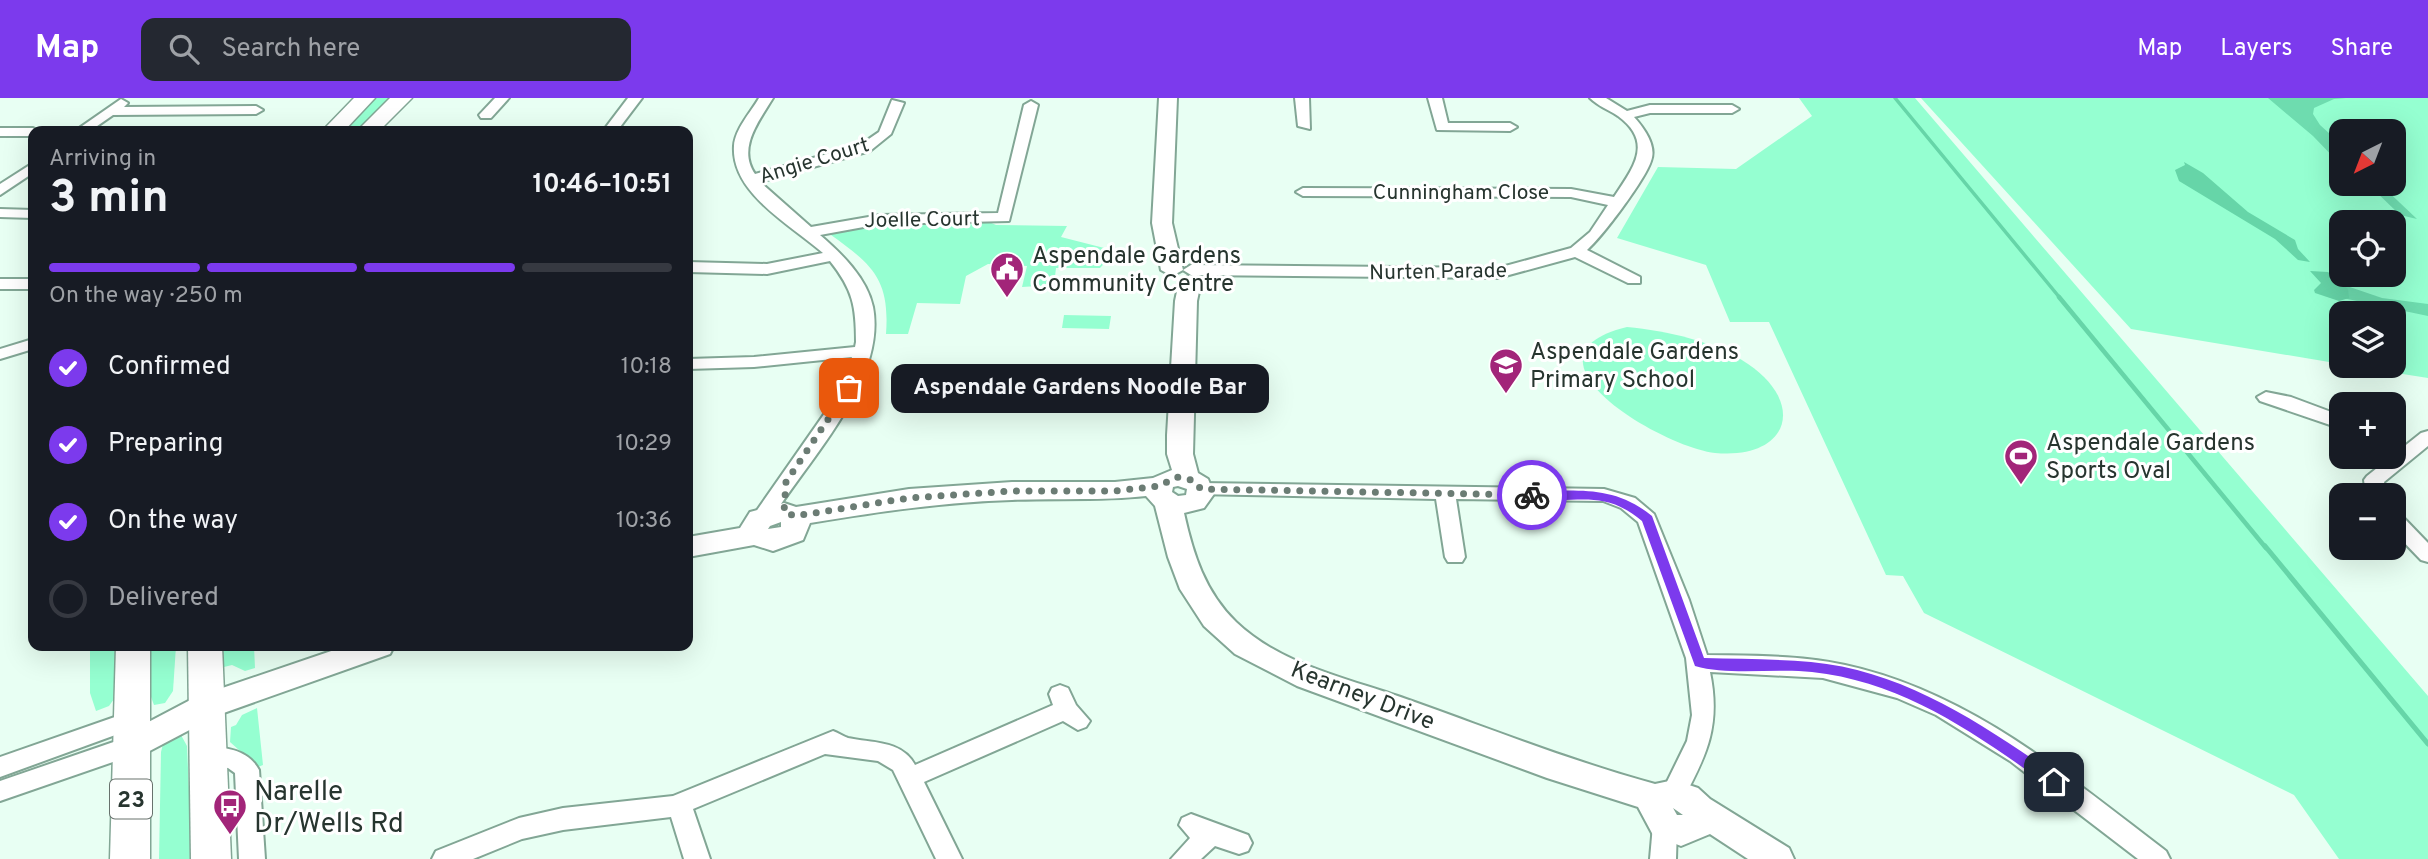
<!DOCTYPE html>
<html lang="en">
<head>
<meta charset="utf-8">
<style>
	:root { --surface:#171b24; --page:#242831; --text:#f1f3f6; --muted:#9ea1a6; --line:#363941; --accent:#7c3aed }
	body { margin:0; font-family:Overpass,sans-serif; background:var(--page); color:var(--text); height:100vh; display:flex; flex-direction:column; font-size:26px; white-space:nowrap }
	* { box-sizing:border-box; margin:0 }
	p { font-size:23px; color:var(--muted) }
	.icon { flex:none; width:38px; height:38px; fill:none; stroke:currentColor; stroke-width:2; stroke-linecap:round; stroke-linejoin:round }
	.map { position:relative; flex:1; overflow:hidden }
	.drawer { position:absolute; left:28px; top:28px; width:665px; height:525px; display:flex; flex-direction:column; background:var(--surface); border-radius:14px; box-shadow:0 7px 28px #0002 }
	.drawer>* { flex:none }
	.needle { width:46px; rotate:222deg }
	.tools { position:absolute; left:2329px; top:21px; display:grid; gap:14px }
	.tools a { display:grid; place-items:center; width:77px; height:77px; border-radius:14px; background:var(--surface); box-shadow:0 7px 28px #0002; font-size:35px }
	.pin { position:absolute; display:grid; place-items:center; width:60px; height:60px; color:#fff; margin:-30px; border-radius:14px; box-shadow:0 4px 10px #0006 }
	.courier { position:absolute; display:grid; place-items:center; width:70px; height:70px; margin:-35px; border:5px solid #7c3aed; border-radius:50%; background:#fff; color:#222; box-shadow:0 2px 9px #0007 }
	.bubble { position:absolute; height:49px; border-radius:14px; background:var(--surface); box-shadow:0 7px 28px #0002; font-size:23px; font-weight:700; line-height:49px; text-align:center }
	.summary em { font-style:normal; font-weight:700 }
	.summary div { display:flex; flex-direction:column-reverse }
	.summary { display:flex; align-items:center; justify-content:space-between; height:119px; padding:0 21px }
	h1 { font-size:46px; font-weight:700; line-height:52px }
	.bar { display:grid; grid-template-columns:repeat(4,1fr); gap:10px 7px; align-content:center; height:84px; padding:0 21px }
	.bar i { height:9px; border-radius:5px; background:var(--line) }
	.bar .current { background:var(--accent) }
	.bar p { grid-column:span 4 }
	ol { padding:0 21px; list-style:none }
	li { display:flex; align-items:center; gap:21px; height:77px }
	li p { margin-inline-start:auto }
	li .icon { padding:7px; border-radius:50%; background:var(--accent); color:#fff; stroke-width:4 }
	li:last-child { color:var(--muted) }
	li i { width:38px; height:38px; border:4px solid var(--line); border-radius:50% }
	header { display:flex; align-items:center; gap:42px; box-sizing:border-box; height:98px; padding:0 35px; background:var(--accent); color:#fff }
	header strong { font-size:33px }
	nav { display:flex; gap:38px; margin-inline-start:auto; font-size:24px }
	.search { width:490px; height:63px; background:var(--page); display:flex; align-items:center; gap:18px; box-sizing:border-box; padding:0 24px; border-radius:14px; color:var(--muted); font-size:26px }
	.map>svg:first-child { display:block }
	.green { fill:#95ffd1; fill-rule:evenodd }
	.forest { fill:#6edcaf }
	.water { fill:#66d5a8 }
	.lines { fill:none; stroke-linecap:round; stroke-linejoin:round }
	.stream-far2 { stroke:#66d5a8; stroke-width:3.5 }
	.stream-far1 { stroke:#66d5a8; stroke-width:4.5 }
	.stream { stroke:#66d5a8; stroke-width:5 }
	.street-casing { stroke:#82a695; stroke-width:4 }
	.secondary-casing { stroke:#82a695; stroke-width:4 }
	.primary-casing { stroke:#82a695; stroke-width:3 }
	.street { fill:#fff; fill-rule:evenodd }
	.secondary { fill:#fff; fill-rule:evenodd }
	.primary { fill:#fff; fill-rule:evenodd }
	.route { fill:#7c3aed }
	.done { stroke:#6b7c74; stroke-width:7; stroke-dasharray:0 12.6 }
	.labels { text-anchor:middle; stroke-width:6; stroke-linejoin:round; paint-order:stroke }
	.far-street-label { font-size:21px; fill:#27352f; stroke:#fff }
	.shield { fill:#fff; stroke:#68726d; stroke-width:2 }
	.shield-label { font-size:23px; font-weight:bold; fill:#27352f }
	.poi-label { font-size:24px; fill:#27352f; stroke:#fff; text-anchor:start }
	.street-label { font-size:24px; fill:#27352f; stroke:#fff }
	.near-poi-label { font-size:28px; fill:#27352f; stroke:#fff; text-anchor:start }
</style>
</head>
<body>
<header>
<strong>Map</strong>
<div class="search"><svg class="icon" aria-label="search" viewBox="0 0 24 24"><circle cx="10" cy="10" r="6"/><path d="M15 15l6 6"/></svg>Search here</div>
<nav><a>Map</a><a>Layers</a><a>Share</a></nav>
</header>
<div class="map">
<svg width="2428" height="761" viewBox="0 0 2428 761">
	<rect width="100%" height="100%" fill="#e8fff3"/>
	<g class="green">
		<polygon points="376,0 395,0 361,33 338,33"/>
		<polygon points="1799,0 1915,0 2428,598 2428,761 2339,761 2294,697 1924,515 1903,478 1886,477 1769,224 1730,224 1706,167 1617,140 1658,69 1736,71 1812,18"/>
		<path d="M1921 0H2428V280L2352 268H2394V215H2342L2341 266 2131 231ZM2342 33H2394V86H2342ZM2342 124H2394V177H2342Z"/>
		<path d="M987 123 996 127 1067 128 1061 139 1116 153 1100 170H1056L1054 187 1022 189 1027 168 988 166 966 178 960 206 917 205 908 236H886C890 182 873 167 831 137L833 133 870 124Z"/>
		<polygon points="1064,217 1111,218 1109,231 1062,230"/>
		<path d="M1627 229C1668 233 1714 243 1748 266 1808 307 1787 362 1715 355 1661 349 1508 258 1627 229Z"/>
		<polygon points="90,548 115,548 114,601 109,608 96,613 90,595"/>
		<polygon points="148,548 176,548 173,593 165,605 154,607 147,588"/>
		<polygon points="223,548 254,548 255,570 245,573 232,567 224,569"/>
		<polygon points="257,610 263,667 258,669 230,644 231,629 236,627 242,617"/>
		<polygon points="173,637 181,637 187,648 192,761 159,761 161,654 164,642"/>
	</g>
	<g class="forest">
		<polygon points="2268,0 2346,0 2334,1 2314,10 2313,16 2320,27 2341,46 2341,67 2313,38"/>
		<polygon points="2368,86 2380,86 2417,121 2400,117"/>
		<polygon points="2341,186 2382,200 2428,206 2428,218 2338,199"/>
	</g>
	<g class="water">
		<polygon points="2184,64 2203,75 2248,114 2295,142 2298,151 2310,164 2298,162 2275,141 2179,83 2175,72 2185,67"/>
		<polygon points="2310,173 2328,174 2348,191 2349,200 2339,203 2315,195 2314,192 2321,185"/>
	</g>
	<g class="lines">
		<polyline class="stream-far2" points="1895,0 2060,200"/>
		<polyline class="stream-far1" points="2059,199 2266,450"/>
		<polyline class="stream" points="2265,448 2428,646"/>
		<g class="street-casing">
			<g id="street">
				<polygon points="495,0 509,0 491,20 481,20 479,17"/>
				<polygon points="628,0 642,0 617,33 603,33"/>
				<path d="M759 0H773C759 23 737 50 755 76L860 47 879 34 892 2 904 5 891 36 870 53 760 84 811 129 880 117 998 115 1024 7 1031 3 1038 7 1009 123 880 126 820 137C841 155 867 180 873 209 887 283 806 364 770 423L763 425 753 418 827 312 852 259 754 269 688 271V261L754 259 855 249 856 244C856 208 853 192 830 163L767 176 688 174V164L767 166 823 155C791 127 731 95 734 48 735 31 751 14 759 0Z"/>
				<polygon points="1295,0 1309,0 1310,31 1298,28"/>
				<polygon points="1428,0 1442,0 1448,25 1510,25 1517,29 1510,33 1437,32"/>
				<path d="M1590 0H1606L1627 13 1650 7H1732L1739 11 1732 15H1650L1634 19C1644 30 1657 48 1651 63 1645 82 1602 139 1587 152L1640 179V185H1628L1575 159 1498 180 1191 177 1183 172 1191 167 1498 170 1571 150 1590 134 1608 107 1571 99 1303 98 1296 94 1303 90 1571 91 1614 99C1632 71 1655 45 1618 18 1609 12 1598 8 1590 0Z"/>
				<polygon points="121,1 128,5 124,9 256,8 263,12 256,16 113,17 90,33 75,33"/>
				<polygon points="0,30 33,30 39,33 33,33 33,38 0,38"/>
				<polygon points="33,65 33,75 0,97 0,86"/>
				<polygon points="0,111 33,112 33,120 0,119"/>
				<rect x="0" y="181" width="33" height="10"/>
				<polygon points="33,241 33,251 0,261 0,251"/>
				<polygon points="2266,294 2291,299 2342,318 2342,331 2260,303 2257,299"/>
				<polygon points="2428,333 2428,348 2384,384 2386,397 2366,397 2364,382 2367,378 2421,335"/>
				<path d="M1201 385 1604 391 1635 400 1654 416 1689 502 1707 557C1753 558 1800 557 1845 567 1970 594 2067 678 2166 753L2170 761H2138L2010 663 1936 617 1897 600 1823 580 1710 574C1721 627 1707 657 1682 703L1673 706 1664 703 1661 696 1687 643 1692 617 1686 560 1638 424 1621 410 1603 403 1456 401 1465 459 1462 464H1448L1445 459 1436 401 1194 396 1191 391Z"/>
				<polygon points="2394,415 2401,417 2428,445 2428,464 2421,462 2394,434"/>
				<path d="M1060 587 1068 590 1076 607 1090 623 1086 629 1078 632 1063 623 924 684 962 761H936L893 672 878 663 825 656 693 711 710 761H684L671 719 563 732 522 741 473 761H432L436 753 519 720 563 710 673 698 833 633C839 635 842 638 848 640 871 645 902 642 915 667L1053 607 1049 596 1052 590Z"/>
				<polygon points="132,613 140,616 144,622 140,628 0,679 0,659"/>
				<polygon points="131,638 139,641 143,648 139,655 0,703 0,683"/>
				<path d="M208 649C228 649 249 653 259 672L265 761H239L235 675 228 670 200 666 196 659 200 652Z"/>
				<polygon points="1191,716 1248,737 1252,745 1248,753 1239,756 1215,748 1201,761 1171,761 1190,740 1179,727 1182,720"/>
				<polygon points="1665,716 1674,720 1677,727 1676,761 1650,761 1653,727 1656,720"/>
			</g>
		</g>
		<g class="secondary-casing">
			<g id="secondary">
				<polygon points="1159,0 1177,0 1172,125 1183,172 1172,178 1161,172 1152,125"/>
				<path d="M1190 177 1201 184 1197 203 1193 356 1198 375 1208 381 1214 396 1204 410 1184 415C1193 456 1205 494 1236 524 1282 568 1351 581 1409 602 1491 631 1571 663 1655 686L1674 682 1698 690 1710 701 1789 750 1794 761H1748L1710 736 1681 748 1653 737 1638 709 1547 680 1297 588 1235 556 1204 528 1180 491 1168 459 1155 408 1146 398C1101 403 1057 400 1012 402 944 404 877 414 810 425L803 442 773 453 754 447 688 459V439L740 430 750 414 784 405 796 409 909 391 1012 384H1115L1153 380 1172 372 1167 356V337L1175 203 1179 184ZM1178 388 1187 391 1186 397 1178 398 1172 394 1173 389ZM781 424V429L768 431 770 428ZM1673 710 1683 717H1677Z"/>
				<polygon points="346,548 394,548 390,556 218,617 142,657 131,661 120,657 115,648 120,639 196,599"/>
			</g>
		</g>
		<g class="primary-casing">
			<g id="primary">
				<polygon points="354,0 375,0 344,33 322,33"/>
				<polygon points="390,0 412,0 379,33 357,33"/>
				<polygon points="116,548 150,548 150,761 110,761"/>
				<polygon points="188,548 222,548 231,761 191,761"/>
			</g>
		</g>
		<use href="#street" class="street"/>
		<use href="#secondary" class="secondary"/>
		<use href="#primary" class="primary"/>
	</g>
	<path class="route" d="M1532 393C1578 393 1614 387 1652 418L1704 560C1740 561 1776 561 1811 564 1906 573 1983 627 2059 679V688H2049C1976 636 1904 584 1812 574 1776 570 1729 578 1695 568L1642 423C1600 388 1575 409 1528 399V394Z"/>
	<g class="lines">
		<polyline class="done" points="849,290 786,384 784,414 795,418 909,400 1012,393 1115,393 1159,388 1177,379 1192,382 1201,391 1532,397"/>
	</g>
	<defs>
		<g id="civic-pin" transform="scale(1.75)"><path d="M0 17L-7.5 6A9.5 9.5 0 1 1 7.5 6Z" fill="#a22579" stroke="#fff"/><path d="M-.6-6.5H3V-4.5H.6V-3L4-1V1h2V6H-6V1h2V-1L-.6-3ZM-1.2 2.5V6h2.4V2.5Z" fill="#fff"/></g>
		<g id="school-pin" transform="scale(1.75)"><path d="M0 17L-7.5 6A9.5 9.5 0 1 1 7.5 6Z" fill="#a22579" stroke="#fff"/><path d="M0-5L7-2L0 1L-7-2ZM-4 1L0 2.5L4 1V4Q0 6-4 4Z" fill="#fff"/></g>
		<g id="stadium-pin" transform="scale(1.75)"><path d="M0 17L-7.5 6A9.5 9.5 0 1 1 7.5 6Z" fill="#a22579" stroke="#fff"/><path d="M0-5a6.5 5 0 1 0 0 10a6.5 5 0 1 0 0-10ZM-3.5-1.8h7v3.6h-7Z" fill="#fff"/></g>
		<g id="bus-pin" transform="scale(1.75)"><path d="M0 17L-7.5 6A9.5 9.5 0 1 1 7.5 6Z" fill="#a22579" stroke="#fff"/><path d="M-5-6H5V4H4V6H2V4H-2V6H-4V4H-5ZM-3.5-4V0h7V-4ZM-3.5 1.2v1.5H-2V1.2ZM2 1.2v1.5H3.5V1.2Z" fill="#fff"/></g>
	</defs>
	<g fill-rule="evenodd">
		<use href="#civic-pin" x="1007" y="171"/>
		<use href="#school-pin" x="1506" y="267"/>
		<use href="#stadium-pin" x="2021" y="358"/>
		<use href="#bus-pin" x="230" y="708"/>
	</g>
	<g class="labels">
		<g class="far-street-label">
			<text transform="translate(814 62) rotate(-17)" y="7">Angie Court</text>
			<text x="1461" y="101">Cunningham Close</text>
			<text transform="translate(922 121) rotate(-1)" y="7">Joelle Court</text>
			<text transform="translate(1438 173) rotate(-1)" y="7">Nurten Parade</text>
		</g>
		<rect class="shield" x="110" y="681.5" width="42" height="39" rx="5"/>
		<g class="shield-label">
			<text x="131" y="709">23</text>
		</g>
		<g class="poi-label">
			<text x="1032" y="165">Aspendale Gardens<tspan x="1032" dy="28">Community Centre</tspan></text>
			<text x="1530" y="261">Aspendale Gardens<tspan x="1530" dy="28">Primary School</tspan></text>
			<text x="2046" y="352">Aspendale Gardens<tspan x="2046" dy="28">Sports Oval</tspan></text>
		</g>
		<g class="street-label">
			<text transform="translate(1363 597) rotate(21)" y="8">Kearney Drive</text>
		</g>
		<g class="near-poi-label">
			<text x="254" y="702">Narelle<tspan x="254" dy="32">Dr/Wells Rd</tspan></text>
		</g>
	</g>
</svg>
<div class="tools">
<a><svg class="needle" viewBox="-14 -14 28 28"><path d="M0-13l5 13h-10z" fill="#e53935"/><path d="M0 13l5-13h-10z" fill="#9ea1a6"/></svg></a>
<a><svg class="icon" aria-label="locate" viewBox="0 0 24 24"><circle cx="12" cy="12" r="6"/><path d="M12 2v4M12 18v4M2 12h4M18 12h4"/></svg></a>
<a><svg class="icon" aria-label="layers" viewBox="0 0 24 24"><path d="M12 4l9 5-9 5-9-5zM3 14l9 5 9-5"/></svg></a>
<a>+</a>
<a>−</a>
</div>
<div class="pin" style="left:849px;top:290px;background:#ea580c"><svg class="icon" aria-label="bag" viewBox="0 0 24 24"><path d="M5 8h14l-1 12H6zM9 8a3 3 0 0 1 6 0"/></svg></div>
<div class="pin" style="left:2054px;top:684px;background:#1f2937"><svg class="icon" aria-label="home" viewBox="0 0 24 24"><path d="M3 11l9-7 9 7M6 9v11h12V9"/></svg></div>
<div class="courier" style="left:1532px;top:397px"><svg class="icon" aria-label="bike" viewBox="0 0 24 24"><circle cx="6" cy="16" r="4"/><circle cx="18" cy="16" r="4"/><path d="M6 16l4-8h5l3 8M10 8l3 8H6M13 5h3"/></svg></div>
<div class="bubble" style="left:891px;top:266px;width:378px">Aspendale Gardens Noodle Bar</div>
<section class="drawer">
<div class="summary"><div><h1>3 min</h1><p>Arriving in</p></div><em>10:46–10:51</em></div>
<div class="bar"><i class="current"></i><i class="current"></i><i class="current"></i><i></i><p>On the way · 250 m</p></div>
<ol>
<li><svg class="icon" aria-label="check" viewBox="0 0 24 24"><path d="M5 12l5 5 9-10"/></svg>Confirmed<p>10:18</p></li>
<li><svg class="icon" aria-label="check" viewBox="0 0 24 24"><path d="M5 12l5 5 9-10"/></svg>Preparing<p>10:29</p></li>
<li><svg class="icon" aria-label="check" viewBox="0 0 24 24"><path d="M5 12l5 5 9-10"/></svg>On the way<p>10:36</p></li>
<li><i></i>Delivered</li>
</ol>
</section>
</div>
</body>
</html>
